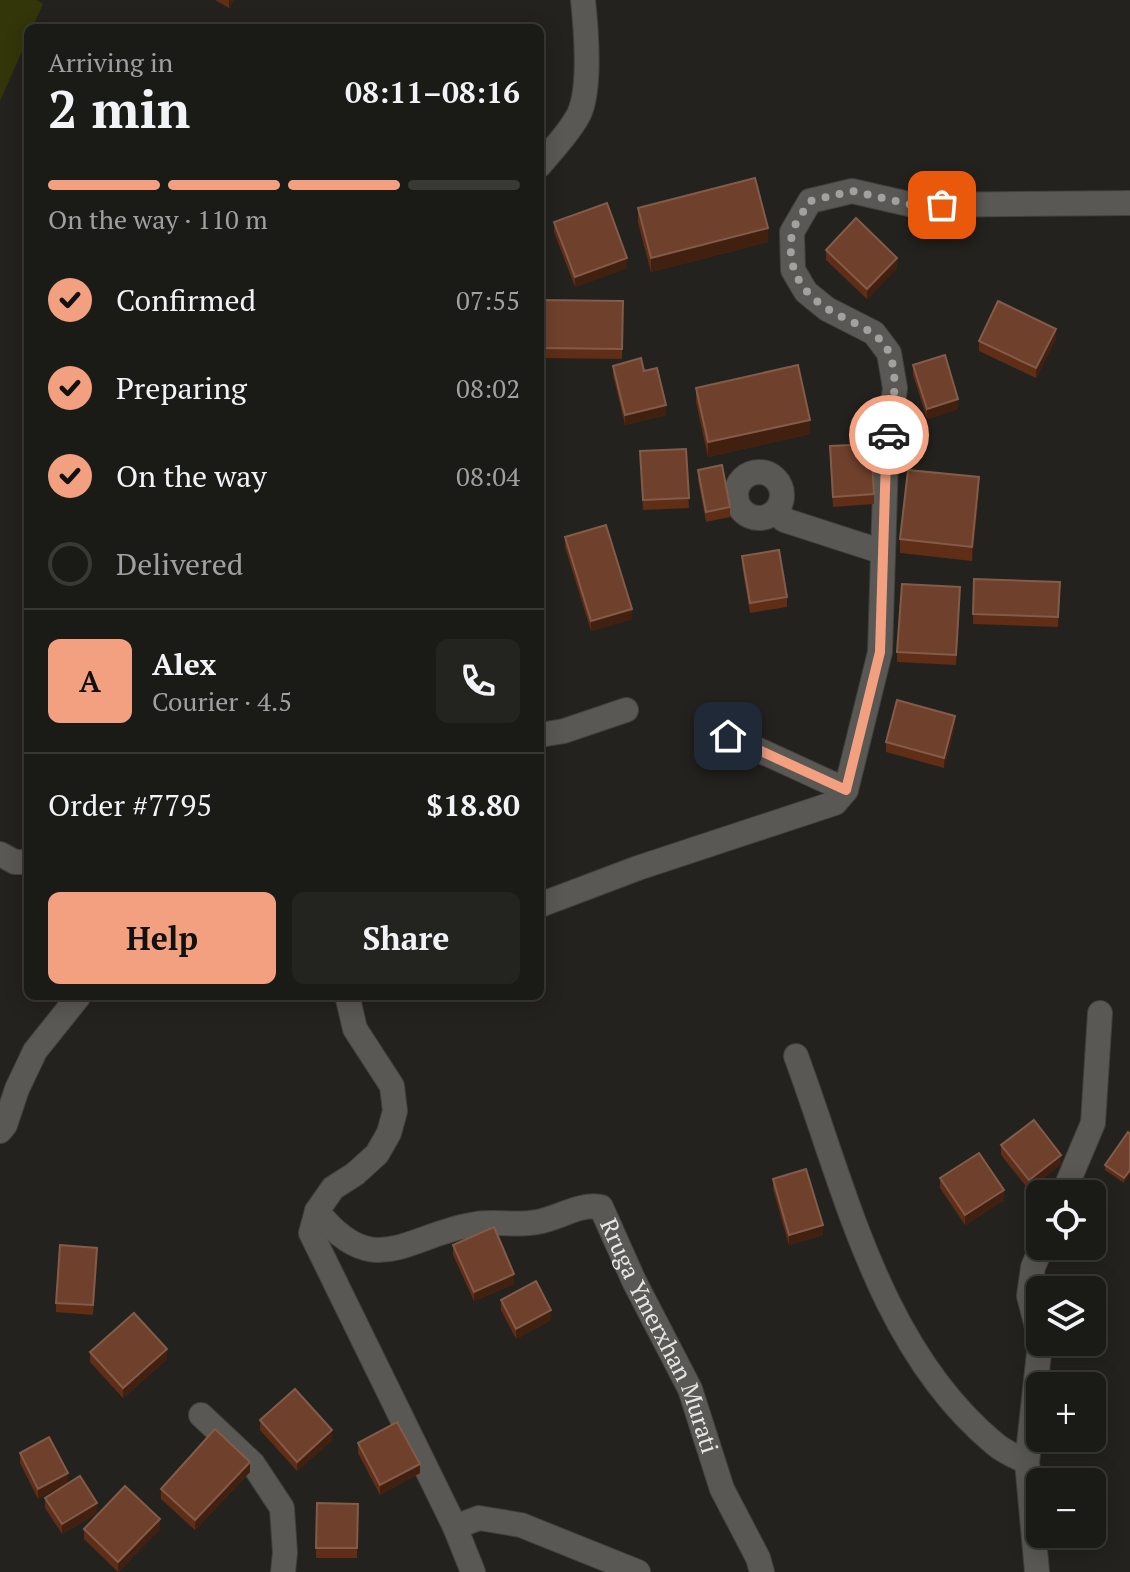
<!DOCTYPE html>
<html lang="en">
<head>
<meta charset="utf-8">
<style>
	:root { --surface:#1a1a16; --page:#23231f; --text:#f1f3f6; --muted:#9fa1a1; --line:#383835; --accent:#f3a081 }
	body { margin:0; font-family:"PT Serif",serif; background:var(--page); color:var(--text); height:100vh; display:flex; flex-direction:column; font-size:30px; white-space:nowrap }
	* { box-sizing:border-box; margin:0 }
	p { font-size:26px; color:var(--muted) }
	.icon { flex:none; width:44px; height:44px; fill:none; stroke:currentColor; stroke-width:2; stroke-linecap:round; stroke-linejoin:round }
	.map { position:relative; flex:1; overflow:hidden }
	.sheet { position:absolute; left:24px; top:24px; width:520px; height:976px; display:flex; flex-direction:column; background:var(--surface); border-radius:12px; box-shadow:0 4px 20px #0003,0 0 0 2px var(--line) }
	.sheet>* { flex:none }
	.controls { position:absolute; left:1026px; top:1180px; display:grid; gap:16px }
	.controls a { display:grid; place-items:center; width:80px; height:80px; border-radius:12px; background:var(--surface); box-shadow:0 4px 20px #0003,0 0 0 2px var(--line); font-size:40px }
	.pin { position:absolute; display:grid; place-items:center; width:68px; height:68px; color:#fff; margin:-34px; border-radius:16px; box-shadow:0 4px 12px #0006 }
	.courier { position:absolute; display:grid; place-items:center; width:80px; height:80px; margin:-40px; border:6px solid #f3a081; border-radius:50%; background:#fff; color:#222; box-shadow:0 2px 10px #0007 }
	.summary em { font-style:normal; font-weight:700 }
	.summary div { display:flex; flex-direction:column-reverse }
	.summary { display:flex; align-items:center; justify-content:space-between; height:136px; padding:0 24px }
	h1 { font-size:52px; font-weight:700; line-height:60px }
	.bar { display:grid; grid-template-columns:repeat(4,1fr); gap:12px 8px; align-content:center; height:96px; padding:0 24px }
	.bar i { height:10px; border-radius:6px; background:var(--line) }
	.bar .active { background:var(--accent) }
	.bar p { grid-column:span 4 }
	.line { display:flex; align-items:center; gap:20px; padding:0 24px; border-top:2px solid var(--line) }
	.line div { flex:1 }
	.round { display:grid; place-items:center; flex:none; width:84px; height:84px; border-radius:12px; background:var(--page) }
	ol { padding:0 24px; list-style:none }
	li { display:flex; align-items:center; gap:24px; height:88px }
	li p { margin-inline-start:auto }
	li .icon { padding:8px; border-radius:50%; background:var(--accent); color:#111; stroke-width:4 }
	li:last-child { color:var(--muted) }
	li i { width:44px; height:44px; border:4px solid var(--line); border-radius:50% }
	.button { display:flex; gap:16px; margin-top:auto; padding:16px 24px }
	.button a { flex:1; height:92px; border-radius:12px; background:var(--accent); color:#111; font-size:32px; font-weight:700; line-height:92px; text-align:center }
	.button a+a { background:var(--page); color:var(--text) }
	.map>svg:first-child { display:block }
	.green { fill:#333608 }
	.lines { fill:none; stroke-linecap:round; stroke-linejoin:round }
	.minor-casing { stroke:#41403d; stroke-width:26 }
	.minor { stroke:#5a5854; stroke-width:24 }
	.wall { fill:#602d16 }
	.shaded-wall { fill:#422010 }
	.building { fill:#6f412d; stroke:#825b49; stroke-width:2 }
	.done { stroke:#a2a19f; stroke-width:8; stroke-dasharray:0 14.4 }
	.route { stroke:#f3a081; stroke-width:10 }
	.labels { text-anchor:middle; stroke-width:8; stroke-linejoin:round; paint-order:stroke }
	.street-label { font-size:24px; fill:#e7e6e4; stroke:#1a1815 }
</style>
</head>
<body>
<div class="map">
<svg width="1130" height="1572" viewBox="0 0 1130 1572">
	<rect width="100%" height="100%" fill="#23221e"/>
	<polygon class="green" points="0,0 37,0 43,4 32,28 28,28 28,38 0,101"/>
	<g class="lines">
		<g class="minor-casing">
			<g id="minor">
				<path d="M540 165C553 149 570 132 579 114 591 88 586 28 583 0"/>
				<circle cx="759" cy="495" r="23"/>
				<polyline points="778,510 784,520 883,552"/>
				<polyline points="540,735 564,731 626,710"/>
				<polyline points="728,736 846,790"/>
				<polyline points="0,854 15,862 28,862"/>
				<polyline points="540,905 638,868 835,803 846,790 880,652 886,458 895,388 889,353 874,333 827,309 806,292 793,270 792,232 810,201 852,191 913,205 1130,203"/>
				<polyline points="350,996 348,999 355,1029 392,1086 395,1111 389,1133 377,1154 355,1174 333,1188 317,1211 311,1233 455,1527 473,1572"/>
				<path d="M796 1056C846 1191 880 1349 995 1444 1004 1452 1017 1457 1027 1462"/>
				<polyline points="0,1131 5,1125 17,1089 35,1051 79,996"/>
				<polyline points="1063,1194 1093,1123 1100,1013"/>
				<path id="s1" d="M317 1211C375 1284 408 1234 476 1224 496 1221 518 1226 537 1222 560 1218 579 1203 601 1207L634 1281 690 1389 722 1489 758 1558 762 1572"/>
				<polyline points="201,1415 253,1464 282,1508 285,1553 283,1572"/>
				<polyline points="455,1527 479,1518 521,1525 638,1572"/>
				<polyline points="1037,1572 1027,1462 1039,1353 1037,1327 1029,1296 1033,1267 1042,1246"/>
			</g>
		</g>
		<use href="#minor" class="minor"/>
	</g>
	<g class="wall">
		<polygon points="215,0 234,0 229,8"/>
		<polygon points="638,208 768,242 651,272 638,223"/>
		<polygon points="554,222 627,268 575,287 554,232"/>
		<polygon points="826,250 897,268 867,299 826,260"/>
		<polygon points="541,300 623,301 622,359 540,358"/>
		<polygon points="1056,339 1036,378 979,351 979,341"/>
		<polygon points="913,365 958,409 927,419 913,375"/>
		<polygon points="613,366 644,371 666,415 625,425 613,375"/>
		<polygon points="696,388 810,434 708,457 696,402"/>
		<polygon points="686,449 689,508 643,510 640,451"/>
		<polygon points="830,456 874,494 874,504 833,507"/>
		<polygon points="698,470 730,507 730,517 706,522 698,480"/>
		<polygon points="979,492 972,561 900,553 900,539"/>
		<polygon points="565,537 632,619 591,631 565,547"/>
		<polygon points="742,556 787,597 787,607 750,613 742,566"/>
		<polygon points="974,579 1060,582 1058,627 973,624"/>
		<polygon points="960,597 956,665 897,662 897,652"/>
		<polygon points="955,726 944,768 886,752 886,742"/>
		<polygon points="1128,1132 1124,1183 1105,1170 1105,1165"/>
		<polygon points="1001,1145 1061,1164 1029,1190 1001,1155"/>
		<polygon points="940,1178 1004,1200 965,1225 940,1188"/>
		<polygon points="773,1179 823,1235 789,1245 773,1189"/>
		<polygon points="453,1245 514,1284 474,1301 453,1255"/>
		<polygon points="97,1258 93,1315 56,1312 56,1303"/>
		<polygon points="501,1300 551,1320 516,1339 501,1310"/>
		<polygon points="90,1352 167,1359 123,1398 90,1362"/>
		<polygon points="260,1420 332,1440 297,1471 260,1430"/>
		<polygon points="49,1437 38,1499 20,1463 20,1453"/>
		<polygon points="358,1443 420,1473 380,1495 358,1453"/>
		<polygon points="250,1472 195,1530 161,1499 161,1489"/>
		<polygon points="45,1498 97,1513 62,1534 45,1508"/>
		<polygon points="317,1503 358,1504 357,1558 316,1558"/>
		<polygon points="84,1529 160,1529 118,1572 84,1539"/>
	</g>
	<g class="shaded-wall">
		<polygon points="229,0 234,0 229,8"/>
		<polygon points="768,228 768,242 651,272 651,258"/>
		<polygon points="627,258 627,268 575,287 575,277"/>
		<polygon points="897,258 897,268 867,299 867,289"/>
		<polygon points="1056,329 1056,339 1036,378 1036,368"/>
		<polygon points="958,399 958,409 927,419 927,409"/>
		<polygon points="666,405 666,415 625,425 625,415"/>
		<polygon points="810,420 810,434 708,457 708,442"/>
		<polygon points="979,477 979,492 972,561 972,547"/>
		<polygon points="632,609 632,619 591,631 591,621"/>
		<polygon points="955,716 955,726 944,768 944,758"/>
		<polygon points="1061,1155 1061,1164 1029,1190 1029,1180"/>
		<polygon points="1130,1170 1130,1175 1124,1183 1124,1178"/>
		<polygon points="1004,1190 1004,1200 965,1225 965,1215"/>
		<polygon points="823,1225 823,1235 789,1245 789,1235"/>
		<polygon points="514,1274 514,1284 474,1301 474,1292"/>
		<polygon points="551,1310 551,1320 516,1339 516,1329"/>
		<polygon points="167,1349 167,1359 123,1398 123,1388"/>
		<polygon points="332,1430 332,1440 297,1471 297,1462"/>
		<polygon points="250,1462 250,1472 195,1530 195,1520"/>
		<polygon points="420,1464 420,1473 380,1495 380,1485"/>
		<polygon points="68,1473 68,1483 38,1499 38,1489"/>
		<polygon points="97,1503 97,1513 62,1534 62,1524"/>
		<polygon points="160,1519 160,1529 118,1572 118,1562"/>
	</g>
	<g class="building">
		<polygon points="755,178 768,228 651,258 638,208"/>
		<polygon points="607,203 627,258 575,277 554,222"/>
		<polygon points="856,218 897,258 867,289 826,250"/>
		<polygon points="541,300 623,301 622,349 540,348"/>
		<polygon points="998,301 1056,329 1036,368 979,341"/>
		<polygon points="945,355 958,399 927,409 913,365"/>
		<polygon points="641,358 644,371 657,368 666,405 625,415 613,366"/>
		<polygon points="798,365 810,420 708,442 696,388"/>
		<polygon points="871,444 874,494 833,497 830,446"/>
		<polygon points="686,449 689,498 643,500 640,451"/>
		<polygon points="722,465 730,507 706,512 698,470"/>
		<polygon points="908,470 979,477 972,547 900,539"/>
		<polygon points="606,525 632,609 591,621 565,537"/>
		<polygon points="779,550 787,597 750,603 742,556"/>
		<polygon points="974,579 1060,582 1058,617 973,614"/>
		<polygon points="902,584 960,587 956,655 897,652"/>
		<polygon points="897,700 955,716 944,758 886,742"/>
		<polygon points="1034,1120 1061,1155 1029,1180 1001,1145"/>
		<polygon points="1128,1132 1130,1134 1130,1170 1124,1178 1105,1165"/>
		<polygon points="979,1153 1004,1190 965,1215 940,1178"/>
		<polygon points="806,1169 823,1225 789,1235 773,1179"/>
		<polygon points="494,1227 514,1274 474,1292 453,1245"/>
		<polygon points="60,1245 97,1248 93,1305 56,1303"/>
		<polygon points="536,1281 551,1310 516,1329 501,1300"/>
		<polygon points="134,1313 167,1349 123,1388 90,1352"/>
		<polygon points="295,1389 332,1430 297,1462 260,1420"/>
		<polygon points="397,1422 420,1464 380,1485 358,1443"/>
		<polygon points="215,1429 250,1462 195,1520 161,1489"/>
		<polygon points="49,1437 68,1473 38,1489 20,1453"/>
		<polygon points="80,1476 97,1503 62,1524 45,1498"/>
		<polygon points="125,1486 160,1519 118,1562 84,1529"/>
		<polygon points="317,1503 358,1504 357,1548 316,1548"/>
	</g>
	<g class="lines">
		<path class="done" d="M889 435C892 409 899 380 890 355 882 334 860 326 842 317 808 300 785 275 792 234 794 223 805 210 810 201L852 191 913 205H942"/>
		<polyline class="route" points="728,736 846,790 880,652 886,458 889,435"/>
	</g>
	<g class="labels">
		<g class="street-label">
			<text dy="8" stroke="none"><textPath href="#s1" startOffset="446">Rruga Ymerxhan Murati</textPath></text>
		</g>
	</g>
</svg>
<div class="controls">
<a><svg class="icon" aria-label="locate" viewBox="0 0 24 24"><circle cx="12" cy="12" r="6"/><path d="M12 2v4M12 18v4M2 12h4M18 12h4"/></svg></a>
<a><svg class="icon" aria-label="layers" viewBox="0 0 24 24"><path d="M12 4l9 5-9 5-9-5zM3 14l9 5 9-5"/></svg></a>
<a>+</a>
<a>−</a>
</div>
<div class="pin" style="left:942px;top:205px;background:#ea580c"><svg class="icon" aria-label="bag" viewBox="0 0 24 24"><path d="M5 8h14l-1 12H6zM9 8a3 3 0 0 1 6 0"/></svg></div>
<div class="pin" style="left:728px;top:736px;background:#1f2937"><svg class="icon" aria-label="home" viewBox="0 0 24 24"><path d="M3 11l9-7 9 7M6 9v11h12V9"/></svg></div>
<div class="courier" style="left:889px;top:435px"><svg class="icon" aria-label="car" viewBox="0 0 24 24"><path d="M5 17H2v-5l4-1 3-4h7l3 4 3 1v5h-3M9 17h6M6 11h13"/><circle cx="7" cy="17" r="2"/><circle cx="17" cy="17" r="2"/></svg></div>
<section class="sheet">
<div class="summary"><div><h1>2 min</h1><p>Arriving in</p></div><em>08:11–08:16</em></div>
<div class="bar"><i class="active"></i><i class="active"></i><i class="active"></i><i></i><p>On the way · 110 m</p></div>
<ol>
<li><svg class="icon" aria-label="check" viewBox="0 0 24 24"><path d="M5 12l5 5 9-10"/></svg>Confirmed<p>07:55</p></li>
<li><svg class="icon" aria-label="check" viewBox="0 0 24 24"><path d="M5 12l5 5 9-10"/></svg>Preparing<p>08:02</p></li>
<li><svg class="icon" aria-label="check" viewBox="0 0 24 24"><path d="M5 12l5 5 9-10"/></svg>On the way<p>08:04</p></li>
<li><i></i>Delivered</li>
</ol>
<div class="line" style="height:144px"><b class="round" style="background:var(--accent);color:#111">A</b><div><b>Alex</b><p>Courier · 4.5</p></div><a class="round"><svg class="icon" aria-label="phone" viewBox="0 0 24 24"><path d="M5 4h4l2 5-3 2q2 4 5 5l2-3 5 2v4C11 20 4 13 5 4z"/></svg></a></div>
<div class="line" style="height:104px"><div>Order #7795</div><b>$18.80</b></div>
<div class="button"><a>Help</a><a>Share</a></div>
</section>
</div>
</body>
</html>
